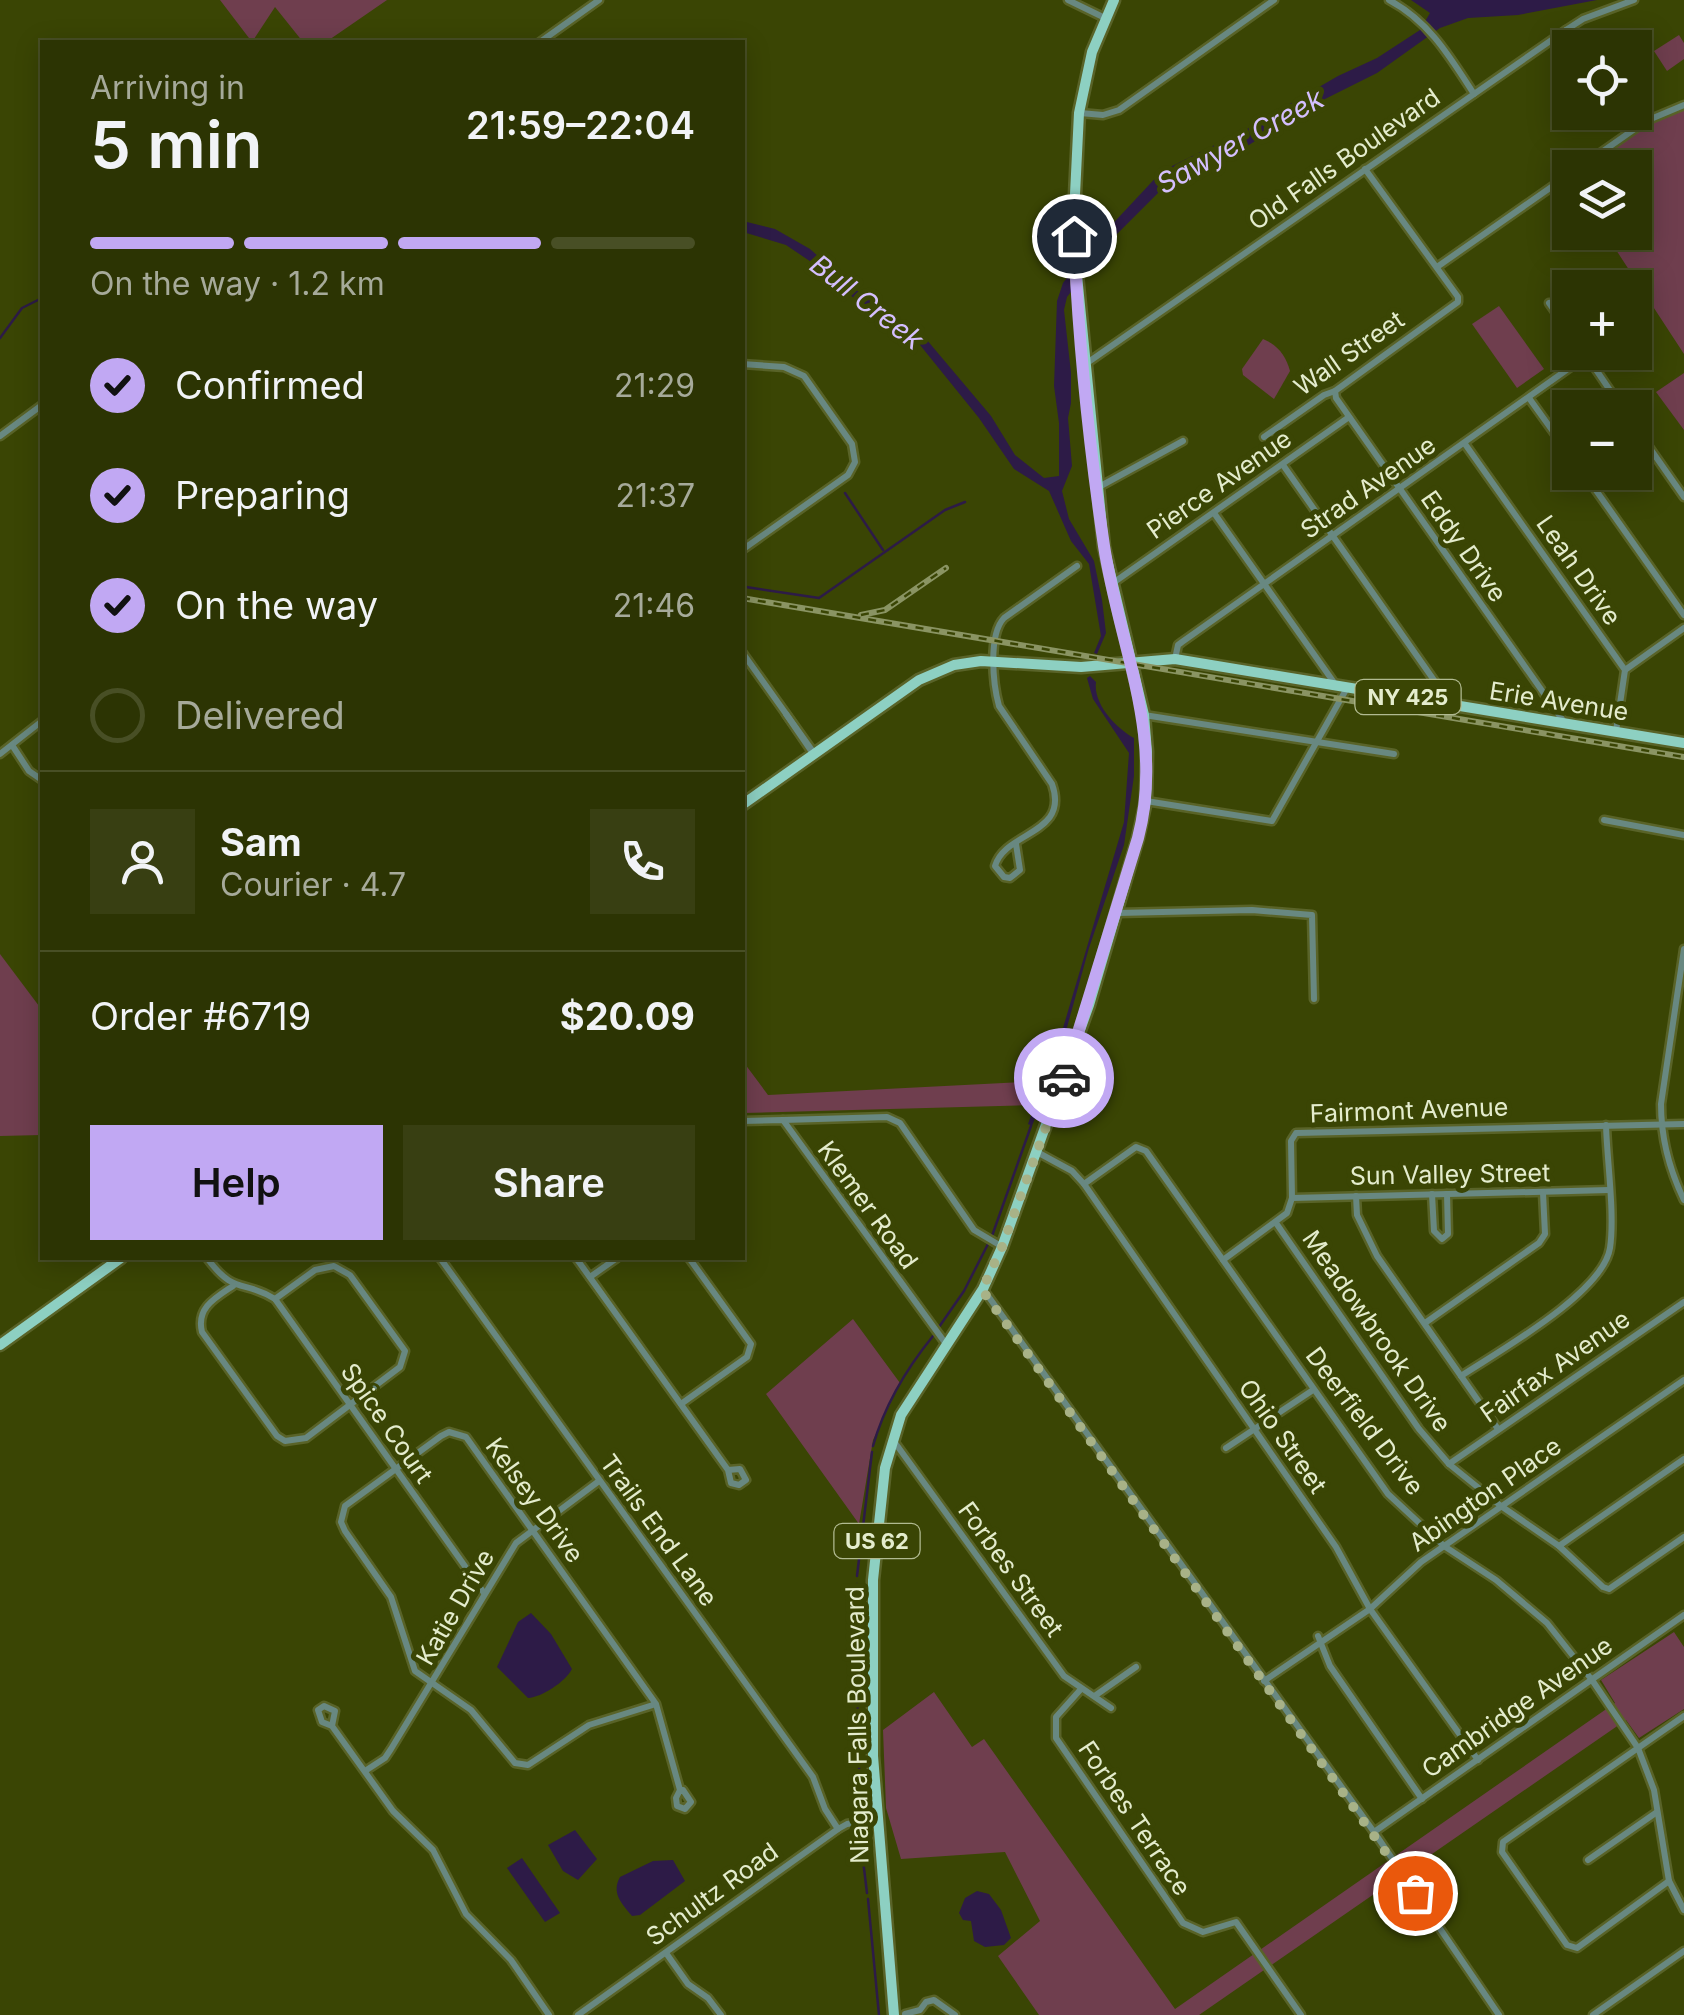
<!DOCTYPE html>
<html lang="en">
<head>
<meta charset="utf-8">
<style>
	:root { --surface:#2c3403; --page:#383f12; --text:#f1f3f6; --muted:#a6aa9a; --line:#484f25; --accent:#c1a8f3 }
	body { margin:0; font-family:Inter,sans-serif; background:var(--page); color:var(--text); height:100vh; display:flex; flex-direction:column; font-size:38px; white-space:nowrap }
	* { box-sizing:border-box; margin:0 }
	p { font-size:32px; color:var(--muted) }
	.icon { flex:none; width:55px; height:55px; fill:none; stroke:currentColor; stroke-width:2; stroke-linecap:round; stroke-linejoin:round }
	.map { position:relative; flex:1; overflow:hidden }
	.sheet { position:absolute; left:40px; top:40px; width:705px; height:1220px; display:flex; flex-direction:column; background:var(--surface); border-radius:0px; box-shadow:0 5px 25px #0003,0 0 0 2px var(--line) }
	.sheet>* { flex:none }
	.fabs { position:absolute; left:1552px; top:30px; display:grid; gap:20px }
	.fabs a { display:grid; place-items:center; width:100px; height:100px; border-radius:0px; background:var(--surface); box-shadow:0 5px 25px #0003,0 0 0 2px var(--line); font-size:50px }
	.pin { position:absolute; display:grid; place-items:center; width:85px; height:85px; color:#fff; margin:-42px; border:5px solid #fff; border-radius:50%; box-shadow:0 2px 10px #0007 }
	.courier { position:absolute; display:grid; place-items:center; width:100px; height:100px; margin:-50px; border:8px solid #c1a8f3; border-radius:50%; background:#fff; color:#222; box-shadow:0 2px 12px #0007 }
	.head em { font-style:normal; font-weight:600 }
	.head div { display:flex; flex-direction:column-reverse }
	.head { display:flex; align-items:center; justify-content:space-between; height:170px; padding:0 50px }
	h1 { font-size:65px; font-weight:600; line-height:75px }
	.bar { display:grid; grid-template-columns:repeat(4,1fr); gap:15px 10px; align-content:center; height:120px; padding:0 50px }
	.bar i { height:12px; border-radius:8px; background:var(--line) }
	.bar .active { background:var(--accent) }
	.bar p { grid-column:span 4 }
	.line { display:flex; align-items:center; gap:25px; padding:0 50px; border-top:2px solid var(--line) }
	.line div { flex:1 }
	.round { display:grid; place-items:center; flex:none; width:105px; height:105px; border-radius:0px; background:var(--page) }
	ol { padding:0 50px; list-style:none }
	li { display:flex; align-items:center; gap:30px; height:110px }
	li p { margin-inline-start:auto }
	li .icon { padding:10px; border-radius:50%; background:var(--accent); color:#111; stroke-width:4 }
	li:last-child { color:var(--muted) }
	li i { width:55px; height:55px; border:5px solid var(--line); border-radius:50% }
	.button { display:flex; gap:20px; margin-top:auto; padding:20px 50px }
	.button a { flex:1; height:115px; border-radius:0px; background:var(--accent); color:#111; font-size:40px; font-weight:600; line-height:115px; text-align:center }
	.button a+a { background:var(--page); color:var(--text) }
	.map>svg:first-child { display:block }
	.green { fill:#6f3e4e }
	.water { fill:#2d1b47 }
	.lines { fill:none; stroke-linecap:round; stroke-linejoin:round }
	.stream { stroke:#2d1b47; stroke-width:2.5 }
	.minor-casing { stroke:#596328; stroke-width:11 }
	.major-casing { stroke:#596328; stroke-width:15 }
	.minor { stroke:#688881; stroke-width:6 }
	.major { stroke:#8dd0c2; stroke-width:10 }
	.rail-casing { stroke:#8a9463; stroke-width:6 }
	.rail { stroke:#3a4504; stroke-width:2.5; stroke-dasharray:8; stroke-linecap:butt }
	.done { stroke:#a8b287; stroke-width:10; stroke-dasharray:0 18 }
	.route { stroke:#c1a8f3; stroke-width:12 }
	.labels { text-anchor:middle; stroke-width:10; stroke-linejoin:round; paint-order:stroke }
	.shield { fill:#3a4504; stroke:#b1ba91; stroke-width:2.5 }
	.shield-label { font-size:22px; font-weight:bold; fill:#e4eccd }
	.street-label { font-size:25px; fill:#e4eccd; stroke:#3a4504 }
	.water-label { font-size:28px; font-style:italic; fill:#d4bffe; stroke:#3a4504 }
</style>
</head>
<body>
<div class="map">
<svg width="1684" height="2015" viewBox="0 0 1684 2015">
	<rect width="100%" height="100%" fill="#3a4504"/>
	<g class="green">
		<polygon points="220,0 387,0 326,42 303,42 275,7 252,42"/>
		<polygon points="1679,35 1684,43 1684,59 1667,71 1654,51"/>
		<polygon points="1684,110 1684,354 1605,233 1635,232 1635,168 1585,168 1644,126"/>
		<polygon points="1499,306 1544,369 1517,388 1472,324"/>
		<path d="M1263 339C1278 345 1286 356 1290 371L1274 399 1243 375 1242 369Z"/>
		<polygon points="1684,373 1684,430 1656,392"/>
		<polygon points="0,954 42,1010 42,1135 0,1136"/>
		<polygon points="742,1060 768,1095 1045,1081 1035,1105 743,1113"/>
		<polygon points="853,1319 900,1383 873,1440 859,1524 766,1394"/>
		<polygon points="1674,1632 1684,1647 1684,1709 1639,1738 1626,1720 1199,2015 1039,2015 998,1956 1040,1921 1005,1852 901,1859 886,1808 883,1730 934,1692 972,1747 984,1739 1175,2009 1615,1703 1601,1680"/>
	</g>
	<g class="water">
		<polygon points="1411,0 1597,0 1518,15 1468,18 1440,28 1377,73 1317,103 1226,159 1203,167 1161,190 1113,238 1067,297 1064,310 1071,373 1071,403 1068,418 1072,466 1062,491 1069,519 1094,561 1102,600 1106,633 1097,654 1094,653 1101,636 1089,564 1071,541 1049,491 1014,469 979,418 916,340 870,313 823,270 786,245 743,232 743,221 775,229 810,249 856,290 921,333 991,416 1015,455 1044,478 1059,476 1059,423 1054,386 1057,301 1063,283 1091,247 1162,171 1247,129 1338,76 1377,58 1420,30 1430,13"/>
		<path d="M1090 676 1096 682C1093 704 1116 728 1134 738V776L1124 845 1089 948 1059 1056 1032 1126 1028 1124 1063 1028 1124 822 1129 753 1093 699 1087 678Z"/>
		<path d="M531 1613 551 1634 572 1669C565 1682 542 1697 528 1698L497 1667 518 1622Z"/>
		<polygon points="575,1830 597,1859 578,1880 563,1871 548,1845"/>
		<polygon points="522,1858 560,1913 545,1922 507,1868"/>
		<path d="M673 1860 685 1881 640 1915 632 1916C622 1904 611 1893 620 1877L653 1861Z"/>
		<polygon points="977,1891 989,1894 1001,1910 1011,1938 1004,1945 985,1947 974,1941 971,1921 963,1920 959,1913 965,1898"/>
	</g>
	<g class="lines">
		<g class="stream">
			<polyline points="0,338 22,308 42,298"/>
			<polyline points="845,493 883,550"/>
			<polyline points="746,587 819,598 945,510 965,502"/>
			<polyline points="992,1236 1031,1126"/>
			<polyline points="939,1327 964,1291 988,1244"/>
			<path d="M873 1446C884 1407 907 1368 933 1336"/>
			<polyline points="857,1576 872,1452"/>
			<polyline points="857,1676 857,1584"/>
			<polyline points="857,1684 859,1753"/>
			<polyline points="859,1761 860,1815"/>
			<polyline points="861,1827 862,1854"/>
			<polyline points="863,1860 867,1893"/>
			<polyline points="868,1899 879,2015"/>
		</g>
		<g class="minor-casing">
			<g id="minor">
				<polyline points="1068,0 1105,18"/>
				<path d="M1389 0C1429 21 1450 57 1474 94"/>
				<polyline points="1566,30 1578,48"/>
				<polyline points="540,42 599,0"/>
				<polyline points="1622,112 1634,129"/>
				<polyline points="1080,113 1103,115 1119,110 1274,0"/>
				<polyline points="1579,168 1646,121 1684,105"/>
				<polyline points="1437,267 1570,174"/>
				<polyline points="1549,303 1570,333"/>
				<polyline points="1584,352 1622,408"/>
				<polyline points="1087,363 1566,30 1583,19 1634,0"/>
				<polyline points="742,364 784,367 804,376 852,444 855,462 848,475 742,550"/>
				<polyline points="1335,391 1336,398 1564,722"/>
				<polyline points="1529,398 1570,455"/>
				<polyline points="1635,427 1684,497"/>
				<polyline points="0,436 42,405"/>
				<polyline points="1264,437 1324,395 1335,391 1458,302 1458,297 1365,169"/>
				<polyline points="1465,444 1625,670 1616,731"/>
				<polyline points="1283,465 1450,703"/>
				<polyline points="1583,472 1684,615"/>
				<polyline points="1097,488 1183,441"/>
				<polyline points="1214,513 1335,684"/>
				<polyline points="1113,583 1349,417"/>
				<polyline points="742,652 814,753"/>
				<polyline points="1175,659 1178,645 1182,642 1592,352"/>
				<polyline points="1625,670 1684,628"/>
				<polyline points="786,714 812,752"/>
				<polyline points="1144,715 1394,754"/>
				<polyline points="12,745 29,771 42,780"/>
				<polyline points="0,754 42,721"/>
				<polyline points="1146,801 1272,821 1347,688"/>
				<polyline points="1604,820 1684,835"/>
				<path d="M1016 844 1020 870 1010 878 1004 877 995 866C1005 831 1070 835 1052 784L999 706C993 684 988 635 1004 618L1077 566"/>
				<polyline points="1117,913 1252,910 1312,915 1314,999"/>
				<path d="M1684 949 1661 1104C1661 1139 1669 1169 1684 1200"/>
				<polyline points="783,1120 887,1117 900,1123 974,1230 1001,1246"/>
				<polyline points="742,1121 783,1120 946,1344"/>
				<polyline points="1037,1152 1072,1171 1084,1184 1336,1547 1370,1609 1478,1760"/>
				<polyline points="1084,1184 1136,1147 1146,1151 1388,1494 1444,1546 1496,1580 1547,1623 1592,1680 1638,1748 1654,1790 1669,1881 1684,1910"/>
				<polyline points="1432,1194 1434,1231 1442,1239 1448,1234 1447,1194"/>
				<polyline points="1356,1196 1357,1215 1377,1256 1498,1429"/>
				<polyline points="1292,1198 1609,1190"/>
				<polyline points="1276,1223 1419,1429 1449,1464 1501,1506 1559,1546 1603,1587 1609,1589 1684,1537"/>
				<path d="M207 1258C235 1296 243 1279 275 1299L484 1593"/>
				<polyline points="440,1258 813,1777 825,1809 838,1829"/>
				<polyline points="576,1258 728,1470 731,1483 739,1485 746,1480 740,1469 728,1470"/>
				<polyline points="1223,1260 1287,1213 1292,1198 1291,1141 1296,1133 1684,1124"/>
				<polyline points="590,1277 617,1258"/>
				<path d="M233 1286C215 1298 196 1308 202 1332L277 1436 285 1441 306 1438 400 1367 405 1351 350 1275 334 1266 315 1270 275 1299"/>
				<polyline points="983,1289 1374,1832 1499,2015"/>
				<polyline points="1425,1323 1539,1243 1545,1234 1543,1193"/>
				<path d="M1461 1376C1499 1351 1603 1293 1610 1248 1615 1214 1607 1161 1606 1125"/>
				<polyline points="681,1404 747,1357 751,1344 689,1258"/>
				<polyline points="893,1440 1064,1676 1111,1708"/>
				<polyline points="1226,1448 1313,1390"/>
				<polyline points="1449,1464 1684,1302"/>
				<polyline points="1559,1546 1684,1459"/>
				<polyline points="1318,1636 1330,1666 1422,1799"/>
				<polyline points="1264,1681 1370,1609 1421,1562 1684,1380"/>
				<polyline points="1081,1689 1056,1717 1056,1738 1183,1923 1203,1932 1236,1922 1301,2015"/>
				<polyline points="1096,1695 1136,1667"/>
				<polyline points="656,1704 589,1725 528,1765 515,1763 471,1710 415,1671 391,1597 345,1531 341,1522 345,1506 441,1436 449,1432 466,1437 656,1704 680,1790 676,1798 677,1806 685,1809 691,1802 683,1790 680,1790"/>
				<polyline points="332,1726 335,1711 324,1706 318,1710 322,1722 332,1726 393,1811 433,1850 466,1914 511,1960 549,2015"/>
				<polyline points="365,1771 385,1758 391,1749 516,1543 599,1481"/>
				<polyline points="1374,1832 1684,1615"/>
				<polyline points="1588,1860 1657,1812"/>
				<polyline points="1669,1881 1577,1948 1567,1945 1502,1852 1503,1842 1684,1716"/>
				<polyline points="666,1953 688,1984 708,1998 721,2015"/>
				<polyline points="905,2014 920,2010 926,2002 934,2000 955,2015"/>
				<polyline points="578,2015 838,1829 847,1824 876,1819"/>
				<polyline points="1593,2015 1684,1951"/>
			</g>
		</g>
		<g class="major-casing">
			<g id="major">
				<polyline points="742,805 919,680 954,665 981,661 1081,667 1175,659 1684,743"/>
				<polyline points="0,1345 121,1258"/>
				<polyline points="894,2015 873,1756 873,1580 885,1468 901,1415 983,1289 1002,1247 1089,1005 1138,838 1146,801 1147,752 1144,715 1104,547 1073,235 1079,113 1092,52 1114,0"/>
			</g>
		</g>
		<use href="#minor" class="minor"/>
		<use href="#major" class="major"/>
		<g class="rail-casing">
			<g id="rail">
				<polyline points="742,598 1684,757"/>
				<polyline points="861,615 885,610 946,568"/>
			</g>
		</g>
		<use href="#rail" class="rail"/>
	</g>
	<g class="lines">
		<polyline class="done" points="1064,1078 1002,1247 982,1290 1415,1893"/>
		<path class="route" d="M1064 1078 1138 838C1165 736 1119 645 1104 546 1089 444 1078 339 1074 236"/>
	</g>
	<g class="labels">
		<g class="shield">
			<rect x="1355.5" y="680" width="105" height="34" rx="8"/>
			<rect x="834.5" y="1524" width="85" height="34" rx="8"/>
		</g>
		<g class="shield-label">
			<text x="1408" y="705">NY 425</text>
			<text x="877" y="1549">US 62</text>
		</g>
		<g class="street-label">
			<text transform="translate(1344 159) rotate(-35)" y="9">Old Falls Boulevard</text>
			<text transform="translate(1349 353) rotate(-35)" y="9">Wall Street</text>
			<text transform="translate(1219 484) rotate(-35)" y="9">Pierce Avenue</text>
			<text transform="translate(1368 487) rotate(-35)" y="9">Strad Avenue</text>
			<text transform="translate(1464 546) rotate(55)" y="9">Eddy Drive</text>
			<text transform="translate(1579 570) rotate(55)" y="9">Leah Drive</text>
			<text transform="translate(1559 701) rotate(9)" y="9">Erie Avenue</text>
			<text transform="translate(1409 1110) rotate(-2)" y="9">Fairmont Avenue</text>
			<text transform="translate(1450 1174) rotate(-1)" y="9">Sun Valley Street</text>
			<text transform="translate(868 1205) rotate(54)" y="9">Klemer Road</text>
			<text transform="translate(1377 1331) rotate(55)" y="9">Meadowbrook Drive</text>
			<text transform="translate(1555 1366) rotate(-35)" y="9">Fairfax Avenue</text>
			<text transform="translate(1365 1421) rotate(53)" y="9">Deerfield Drive</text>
			<text transform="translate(387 1423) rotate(55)" y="9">Spice Court</text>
			<text transform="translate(1283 1436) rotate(55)" y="9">Ohio Street</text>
			<text transform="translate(1485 1494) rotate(-35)" y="9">Abington Place</text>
			<text transform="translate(535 1500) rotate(54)" y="9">Kelsey Drive</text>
			<text transform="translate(659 1530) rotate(54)" y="9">Trails End Lane</text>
			<text transform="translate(1011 1569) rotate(54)" y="9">Forbes Street</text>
			<text transform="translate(455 1607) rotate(-60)" y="9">Katie Drive</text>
			<text transform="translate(1517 1707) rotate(-35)" y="9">Cambridge Avenue</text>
			<text transform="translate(857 1725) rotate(-91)" y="9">Niagara Falls Boulevard</text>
			<text transform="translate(1135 1818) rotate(56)" y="9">Forbes Terrace</text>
			<text transform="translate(712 1894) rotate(-36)" y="9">Schultz Road</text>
		</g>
		<g class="water-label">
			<text transform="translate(1240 141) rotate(-29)" y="10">Sawyer Creek</text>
			<text transform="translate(867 302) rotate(38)" y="10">Bull Creek</text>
		</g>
	</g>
</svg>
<div class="fabs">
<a><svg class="icon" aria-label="locate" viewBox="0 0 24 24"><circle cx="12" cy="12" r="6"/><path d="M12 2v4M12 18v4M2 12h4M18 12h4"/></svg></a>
<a><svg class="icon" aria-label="layers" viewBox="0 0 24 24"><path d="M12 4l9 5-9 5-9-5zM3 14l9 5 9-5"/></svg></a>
<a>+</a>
<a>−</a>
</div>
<div class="pin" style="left:1415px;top:1893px;background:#ea580c"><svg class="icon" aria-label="bag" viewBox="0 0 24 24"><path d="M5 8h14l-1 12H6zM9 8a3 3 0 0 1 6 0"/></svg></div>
<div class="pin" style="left:1074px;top:236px;background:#1f2937"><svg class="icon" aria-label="home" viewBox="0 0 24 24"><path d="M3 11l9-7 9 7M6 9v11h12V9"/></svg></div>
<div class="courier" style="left:1064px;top:1078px"><svg class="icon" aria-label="car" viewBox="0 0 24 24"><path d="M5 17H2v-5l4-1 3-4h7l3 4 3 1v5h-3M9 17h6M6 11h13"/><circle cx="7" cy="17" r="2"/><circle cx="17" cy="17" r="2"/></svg></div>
<section class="sheet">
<div class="head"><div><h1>5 min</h1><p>Arriving in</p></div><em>21:59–22:04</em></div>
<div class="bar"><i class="active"></i><i class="active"></i><i class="active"></i><i></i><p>On the way · 1.2 km</p></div>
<ol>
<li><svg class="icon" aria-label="check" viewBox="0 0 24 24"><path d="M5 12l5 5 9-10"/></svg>Confirmed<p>21:29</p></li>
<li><svg class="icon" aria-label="check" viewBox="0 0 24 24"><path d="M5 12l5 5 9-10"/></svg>Preparing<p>21:37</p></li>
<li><svg class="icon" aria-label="check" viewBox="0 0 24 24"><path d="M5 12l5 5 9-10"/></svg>On the way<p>21:46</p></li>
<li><i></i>Delivered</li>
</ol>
<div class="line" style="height:180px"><a class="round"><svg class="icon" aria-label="person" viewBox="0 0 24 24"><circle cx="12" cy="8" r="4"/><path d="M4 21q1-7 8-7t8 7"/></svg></a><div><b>Sam</b><p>Courier · 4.7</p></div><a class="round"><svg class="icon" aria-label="phone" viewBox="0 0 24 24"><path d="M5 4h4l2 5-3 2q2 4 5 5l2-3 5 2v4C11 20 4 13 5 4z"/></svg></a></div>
<div class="line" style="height:130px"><div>Order #6719</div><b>$20.09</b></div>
<div class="button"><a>Help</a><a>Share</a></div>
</section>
</div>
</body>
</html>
